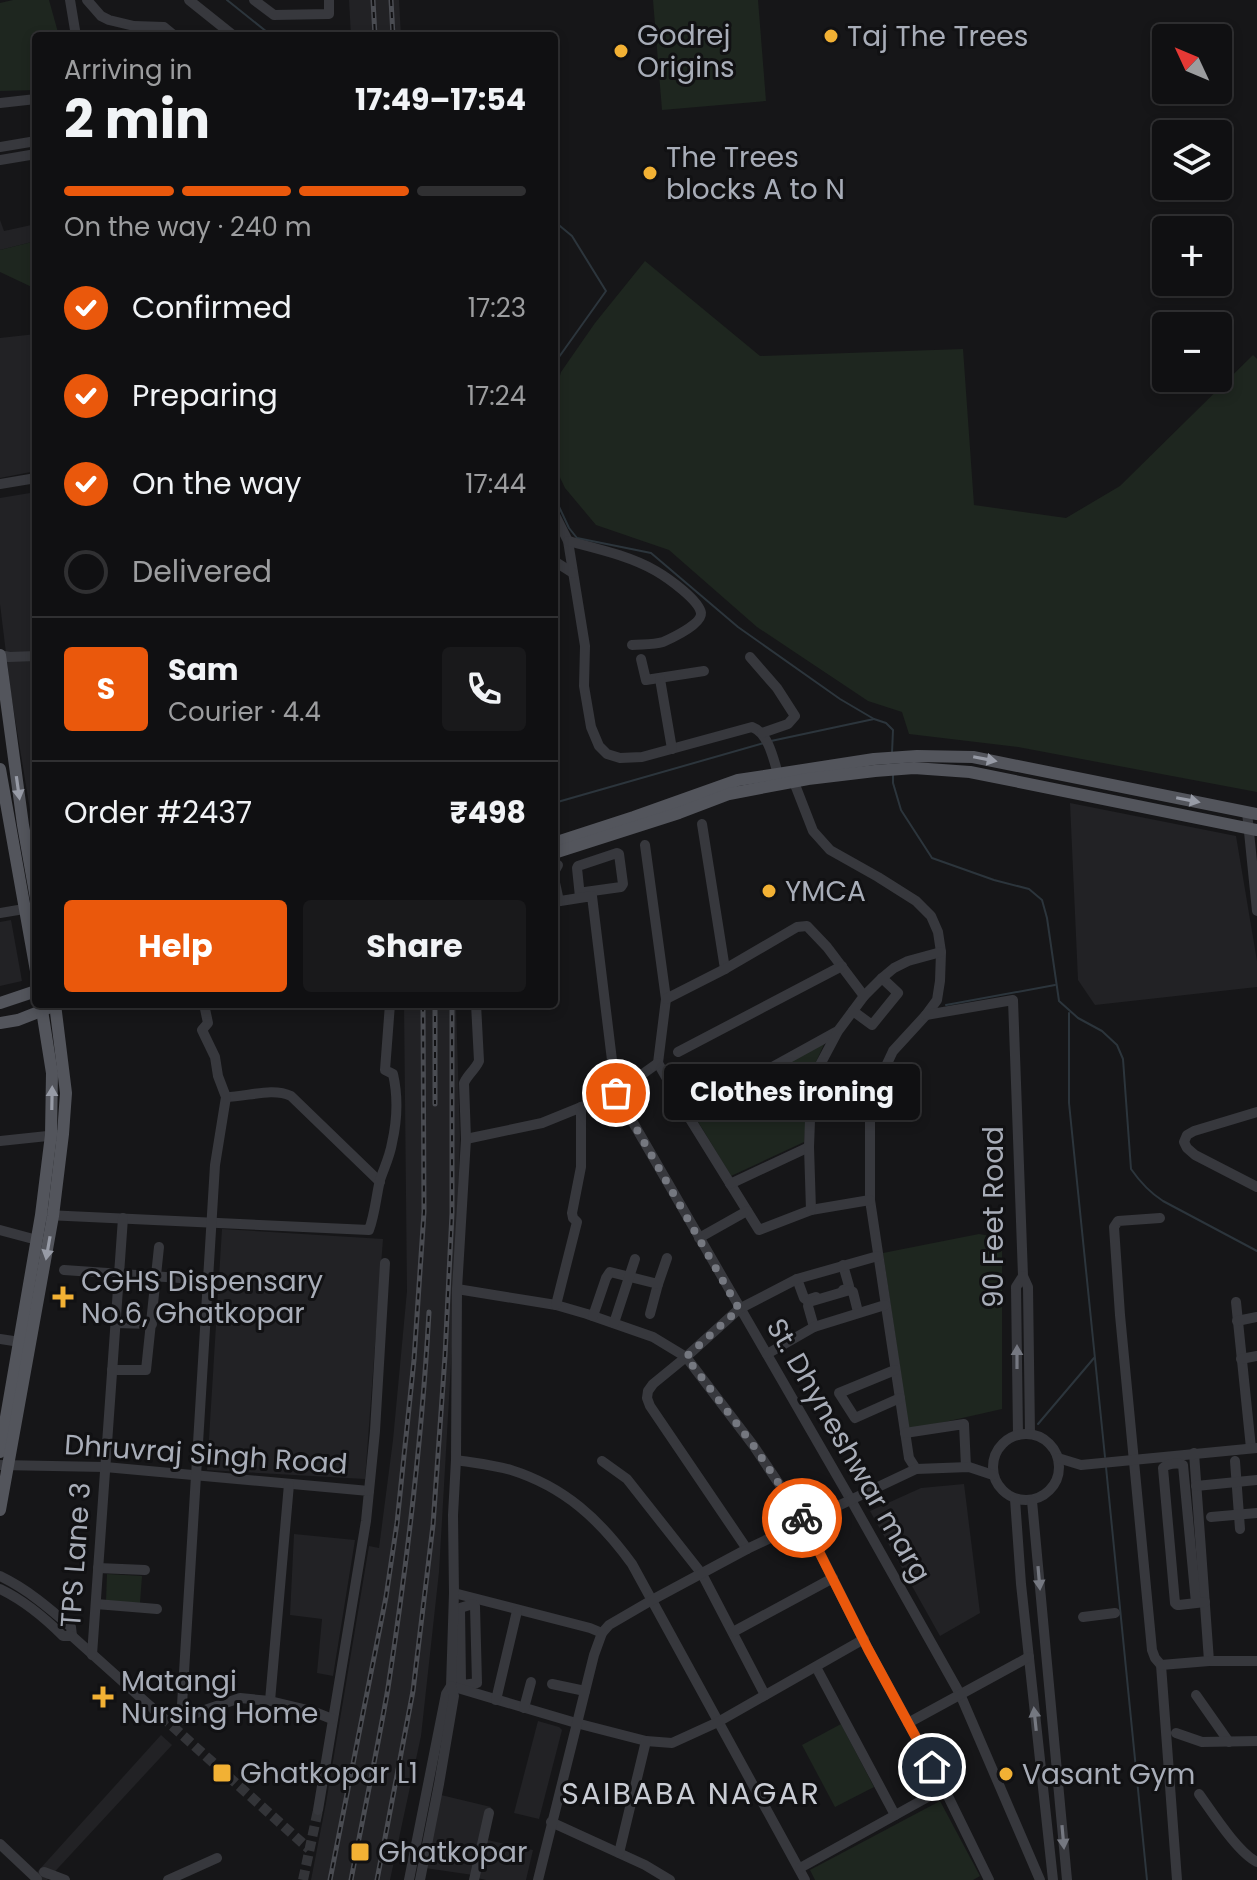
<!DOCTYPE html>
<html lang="en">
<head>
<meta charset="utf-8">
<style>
	:root { --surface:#101012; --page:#19191b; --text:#f1f3f6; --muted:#9c9d9f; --line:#303032; --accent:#ea580c }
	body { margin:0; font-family:Poppins,sans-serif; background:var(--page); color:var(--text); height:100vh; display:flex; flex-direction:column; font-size:30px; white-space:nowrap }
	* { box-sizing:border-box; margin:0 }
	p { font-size:26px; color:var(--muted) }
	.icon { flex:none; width:44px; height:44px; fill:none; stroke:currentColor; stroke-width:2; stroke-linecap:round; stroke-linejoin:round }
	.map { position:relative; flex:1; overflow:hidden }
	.details { position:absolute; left:32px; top:32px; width:526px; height:976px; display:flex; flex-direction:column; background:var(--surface); border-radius:8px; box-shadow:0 4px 12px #0003,0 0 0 2px var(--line) }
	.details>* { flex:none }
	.needle { width:52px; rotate:314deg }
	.tools { position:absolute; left:1152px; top:24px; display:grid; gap:16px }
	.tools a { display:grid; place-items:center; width:80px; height:80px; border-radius:8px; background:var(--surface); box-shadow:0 4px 12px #0003,0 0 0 2px var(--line); font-size:40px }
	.pin { position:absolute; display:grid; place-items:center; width:68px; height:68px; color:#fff; margin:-34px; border:4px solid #fff; border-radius:50%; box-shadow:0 2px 8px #0007 }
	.courier { position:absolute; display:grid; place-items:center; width:80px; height:80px; margin:-40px; border:6px solid #ea580c; border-radius:50%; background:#fff; color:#222; box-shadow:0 2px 10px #0007 }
	.bubble { position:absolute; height:56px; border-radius:8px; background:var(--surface); box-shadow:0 4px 12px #0003,0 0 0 2px var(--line); font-size:26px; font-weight:700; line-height:56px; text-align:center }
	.overview em { font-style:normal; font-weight:700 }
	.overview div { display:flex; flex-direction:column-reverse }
	.overview { display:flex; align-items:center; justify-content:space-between; height:136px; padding:0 32px }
	h1 { font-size:52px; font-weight:700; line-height:60px }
	.bar { display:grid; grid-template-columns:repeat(4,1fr); gap:12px 8px; align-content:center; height:96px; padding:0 32px }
	.bar i { height:10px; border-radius:6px; background:var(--line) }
	.bar .current { background:var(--accent) }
	.bar p { grid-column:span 4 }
	.line { display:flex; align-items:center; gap:20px; padding:0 32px; border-top:2px solid var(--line) }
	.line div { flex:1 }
	.round { display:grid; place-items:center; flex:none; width:84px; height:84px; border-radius:8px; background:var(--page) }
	ol { padding:0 32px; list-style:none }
	li { display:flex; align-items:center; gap:24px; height:88px }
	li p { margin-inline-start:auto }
	li .icon { padding:8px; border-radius:50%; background:var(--accent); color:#fff; stroke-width:4 }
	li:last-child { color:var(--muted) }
	li i { width:44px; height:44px; border:4px solid var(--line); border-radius:50% }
	.button { display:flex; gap:16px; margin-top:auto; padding:16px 32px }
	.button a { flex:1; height:92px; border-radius:8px; background:var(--accent); color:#fff; font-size:32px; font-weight:700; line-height:92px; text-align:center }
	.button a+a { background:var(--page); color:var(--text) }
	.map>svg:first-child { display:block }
	.built { fill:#222225 }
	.green { fill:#1e261f }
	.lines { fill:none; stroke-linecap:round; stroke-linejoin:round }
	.stream { stroke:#2c353c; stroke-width:2 }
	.minor-tunnel { stroke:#333438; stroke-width:10; stroke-dasharray:10 5; stroke-linecap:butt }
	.minor { stroke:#37383d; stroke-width:10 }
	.major { stroke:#53555c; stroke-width:12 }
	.rail-casing { stroke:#4a4c52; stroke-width:5 }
	.rail { stroke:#111113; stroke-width:2; stroke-dasharray:6; stroke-linecap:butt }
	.oneway { fill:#979ba6 }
	.oneway2 { fill:#757881 }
	.done { stroke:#757880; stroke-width:8; stroke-dasharray:0 14.4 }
	.route { stroke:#ea580c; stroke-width:10 }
	.poi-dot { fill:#f2b134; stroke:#111113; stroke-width:3 }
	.labels { text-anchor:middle; stroke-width:6; stroke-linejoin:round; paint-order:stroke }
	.poi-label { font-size:28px; fill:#a8adb8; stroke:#111113; text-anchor:start }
	.street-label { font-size:28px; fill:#a8adb8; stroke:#111113 }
	.neighbourhood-label { font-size:30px; letter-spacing:2px; fill:#c9ccd4; stroke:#111113 }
</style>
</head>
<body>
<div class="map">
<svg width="1257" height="1880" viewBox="0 0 1257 1880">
	<rect width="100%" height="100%" fill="#161618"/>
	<g class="built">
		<polygon points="349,0 399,0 401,36 351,36"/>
		<polygon points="0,220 4,231 36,224 36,241 0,250"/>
		<polygon points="36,334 36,471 0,478 0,338"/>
		<polygon points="36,492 36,807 30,810 11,694 0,604 0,498"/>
		<polygon points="1070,803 1236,836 1257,961 1257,987 1095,1005 1078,980"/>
		<polygon points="11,920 22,981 0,986 0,922"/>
		<polygon points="404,1004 456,1004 460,1138 455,1295 439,1572 421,1736 390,1880 311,1880 326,1803 369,1546 379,1548 393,1440 407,1291"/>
		<polygon points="222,1229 383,1239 365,1479 207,1470"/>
		<polygon points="964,1484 980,1613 940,1636 870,1511 921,1488"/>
		<polygon points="294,1534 355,1540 333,1676 317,1673 322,1619 290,1615"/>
		<polygon points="538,1721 559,1727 562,1730 539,1819 514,1813"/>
		<polygon points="161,1735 172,1745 47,1880 30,1880"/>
		<polygon points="441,1795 491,1807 483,1839 533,1850 526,1880 486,1880 473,1877 473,1875 425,1868"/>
	</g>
	<g class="green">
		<polygon points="13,0 49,0 59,36 36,36 36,90 0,91 0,3"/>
		<polygon points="653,0 758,0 766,101 662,110"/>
		<polygon points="36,241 36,289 0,272 0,250"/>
		<polygon points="645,261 760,356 963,349 974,505 1066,518 1120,486 1253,355 1257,359 1257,792 1018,747 909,734 902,712 868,701 757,627 669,550 596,525 565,488 554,465 554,397 561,372 595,323"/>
		<polygon points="825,1042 810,1075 804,1142 731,1176 694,1115"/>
		<polygon points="979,1234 1002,1238 1002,1409 909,1430 883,1253"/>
		<polygon points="107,1574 142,1576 140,1603 106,1601"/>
		<polygon points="841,1724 874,1787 835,1807 802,1745"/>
		<polygon points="940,1801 980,1876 973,1880 815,1880 810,1870"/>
	</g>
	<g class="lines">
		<g class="stream">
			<polyline points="227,0 272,36"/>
			<polyline points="554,221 572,236 606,291 554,364"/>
			<polyline points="554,496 569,528 577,538 651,553 738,627 840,699 874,719 886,723 893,730 892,753"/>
			<polyline points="771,741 874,719"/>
			<path d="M893 775V783L901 810 932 858 994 880 1029 889 1042 900 1047 918 1059 1001 1078 1018 1102 1031 1117 1045 1123 1059 1131 1169C1140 1182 1149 1192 1163 1201L1257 1251"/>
			<polyline points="554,803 764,743"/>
			<polyline points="946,1005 1055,985"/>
			<polyline points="1069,1013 1069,1103 1105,1457"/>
			<polyline points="1038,1424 1094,1358"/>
			<polyline points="1106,1467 1147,1880"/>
		</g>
		<g class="minor-tunnel">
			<polyline points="150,1706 309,1849"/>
			<polyline points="303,1880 318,1810"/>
		</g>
		<g class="minor">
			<polyline points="70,0 76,36"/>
			<polyline points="87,0 101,16 109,20 134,26 164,27 175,36"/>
			<polyline points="189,0 234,36"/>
			<polyline points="254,0 274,15 329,14 329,0"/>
			<polyline points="0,103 36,99"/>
			<polyline points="0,147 36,141"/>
			<polyline points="0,160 36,154"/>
			<polyline points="0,484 36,478"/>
			<path d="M554 513 568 541 585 646 584 686 591 727 599 746 607 754 620 758 642 757 752 727C769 733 774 761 779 778"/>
			<path d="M568 541C598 549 630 556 656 571 668 578 699 600 701 613 702 624 672 638 663 642 653 645 642 644 632 645"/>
			<polyline points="554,561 573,573"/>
			<polyline points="0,655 9,657 36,656"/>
			<polyline points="750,657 777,688 795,716 788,724 762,733"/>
			<polyline points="641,659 646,680 704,671"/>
			<polyline points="660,679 672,749"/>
			<polyline points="792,777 813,831 830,850 878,877 916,901 931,916 938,932 941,952 940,981 937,1000 926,1015 893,1051 878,1083 870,1115 870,1200 909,1458 916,1469"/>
			<polyline points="1247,812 1257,911"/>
			<polyline points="702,824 725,969"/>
			<polyline points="645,845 666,999 658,1063 687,1114 759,1230 811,1210 870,1200"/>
			<polyline points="554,872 558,865"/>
			<polyline points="554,878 559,901"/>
			<polyline points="580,897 577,868 578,866 617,853 619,854 623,884 621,887 585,892"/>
			<polyline points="554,902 592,896 616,1093 851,1500 960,1694 1040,1880"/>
			<polyline points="0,913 24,909"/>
			<polyline points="666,999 725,969 797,927 807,926 827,947 864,996"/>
			<polyline points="853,1011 872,1025 898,993 882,978"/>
			<polyline points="926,1015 1013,1000 1023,1276 1016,1287 1018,1435"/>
			<polyline points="678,1052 842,966"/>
			<path d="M226 1097C247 1097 272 1087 291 1096L380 1182"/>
			<polyline points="1257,1112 1194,1131 1187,1135 1184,1142 1187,1148 1195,1155 1257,1187"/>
			<polyline points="687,1114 836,1032"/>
			<polyline points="466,1139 542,1123 616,1093 658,1063"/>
			<polyline points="0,1141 57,1135"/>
			<polyline points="730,1184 809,1147"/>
			<polyline points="811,1210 809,1147 811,1093 813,1078 838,1031 864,996 882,978 894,968 908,961 941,952"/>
			<path d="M46 1215 369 1230C375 1214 376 1197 380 1180 384 1168 390 1156 392 1143 397 1121 398 1096 393 1074L385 1070 390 1004"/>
			<polyline points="1160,1218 1118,1221 1114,1227 1120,1315 1152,1650 1155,1658 1161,1665 1177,1880"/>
			<polyline points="0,1230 37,1240"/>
			<polyline points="699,1238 747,1211"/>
			<polyline points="843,1265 849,1286 848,1289 843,1290"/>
			<polyline points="64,1270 180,1278"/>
			<polyline points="1023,1276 1028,1287 1030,1434"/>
			<polyline points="797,1279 804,1298 807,1300 816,1297"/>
			<polyline points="457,1289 556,1305 587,1314 653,1337 686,1357 753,1445 804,1521 868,1649 944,1788 989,1880"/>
			<polyline points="1236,1302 1251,1448"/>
			<polyline points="556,1305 577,1222 573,1218 572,1213 581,1167 581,1107"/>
			<polyline points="650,1314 658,1284"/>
			<polyline points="593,1316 606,1278 610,1272 658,1284 667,1258"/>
			<polyline points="1237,1321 1257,1317"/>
			<polyline points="115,1323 152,1324"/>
			<polyline points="614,1323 635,1259"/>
			<polyline points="814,1327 808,1306 809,1302 850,1290 853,1292 858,1312"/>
			<polyline points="0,1339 20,1342"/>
			<polyline points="767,1354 814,1327 885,1305"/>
			<polyline points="1241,1359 1257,1356"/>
			<polyline points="112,1370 146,1370 159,1247"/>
			<polyline points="895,1370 839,1393 855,1418 900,1398"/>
			<polyline points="905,1433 964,1424 966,1467"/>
			<circle cx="1026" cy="1467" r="33"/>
			<polyline points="1194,1453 1209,1661"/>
			<polyline points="1058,1458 1081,1465 1257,1448"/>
			<path d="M456 1460C474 1463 494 1465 511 1470 565 1487 600 1520 632 1564L805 1880"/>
			<polyline points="602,1461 627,1479 702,1574 765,1695"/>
			<polyline points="1235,1461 1240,1529"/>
			<polyline points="0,1465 105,1467 369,1491 366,1521 318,1810"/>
			<polyline points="1196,1486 1257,1480"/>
			<polyline points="369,1491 375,1431 385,1263"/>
			<polyline points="1015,1499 1021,1584 1053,1880"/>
			<polyline points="1032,1501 1067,1880"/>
			<polyline points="1211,1517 1257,1513"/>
			<polyline points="747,1549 650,1406 647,1398 648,1391 653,1384 686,1357 739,1309 797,1279 878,1256"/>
			<polyline points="98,1568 145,1570"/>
			<path d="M0 1576C27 1589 48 1607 71 1627L72 1636"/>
			<path d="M0 1589C25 1601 44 1617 63 1636H72L150 1706"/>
			<polyline points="454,1593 590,1628 602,1633"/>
			<path d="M1196 1603 1183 1465C1178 1462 1166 1464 1163 1468L1175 1603 1177 1605H1179L1205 1602"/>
			<polyline points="96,1604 157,1609"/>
			<polygon points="473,1604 475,1606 477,1683 463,1685 461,1682 460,1608"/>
			<polyline points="1083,1617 1115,1613"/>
			<polyline points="733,1632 833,1578"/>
			<polyline points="92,1655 123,1218"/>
			<polyline points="1161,1665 1209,1661 1257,1661"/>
			<polyline points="816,1667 895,1815"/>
			<polyline points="552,1684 585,1691"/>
			<polyline points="451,1686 576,1723 646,1741 672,1743 718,1722 864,1639"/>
			<polyline points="1196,1695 1229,1742"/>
			<polyline points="496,1700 517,1611"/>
			<polyline points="270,1701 289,1484"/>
			<polyline points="524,1708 531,1682"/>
			<polyline points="187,1717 182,1705 215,1165 226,1097 218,1076 215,1057 202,1030 208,1023 204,1004"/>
			<polyline points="185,1720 199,1712 240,1698 270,1701 312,1711 332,1719"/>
			<polyline points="908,1723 1029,1657"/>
			<polyline points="1176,1733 1202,1742 1257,1741"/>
			<path d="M1199 1794C1212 1812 1238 1853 1257 1862"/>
			<polyline points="551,1822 645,1865 670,1880"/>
			<polyline points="0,1844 37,1879"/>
			<polyline points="619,1853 646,1741"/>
			<polyline points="800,1868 944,1788"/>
			<polyline points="44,1872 65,1880"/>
			<polyline points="168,1880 217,1858"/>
			<path d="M409 1880 446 1694 451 1686 454 1593 453 1515 456 1460 457 1289 466 1139 464 1083C468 1074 475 1070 479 1061L476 1004"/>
			<polyline points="420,1880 439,1784 454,1696 451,1686"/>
			<polyline points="474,1880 489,1813"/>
			<polyline points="538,1880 594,1655 602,1633 609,1625 652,1600 747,1549 916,1469 969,1467 993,1475"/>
		</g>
		<g class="major">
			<polyline points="0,655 23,825 36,899"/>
			<polyline points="0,769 36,971"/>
			<polyline points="554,843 634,817 738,780 874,759 917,756 973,757 1257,814"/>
			<polyline points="554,853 679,813 729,794 808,779 875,771 914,768 970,772 1257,830"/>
			<polyline points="0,1003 36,991"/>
			<polyline points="0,1023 18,1020 46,1009"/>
			<polyline points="0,1452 41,1215 51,1135 52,1073 41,1004"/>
			<polyline points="0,1510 53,1216 63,1134 66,1093 55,1004"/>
		</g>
		<g class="rail-casing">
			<g id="rail">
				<polyline points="373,0 375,36"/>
				<polyline points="391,0 393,36"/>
				<polyline points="435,1004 435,1104"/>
				<polyline points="330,1880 386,1597 397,1523 414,1360 424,1212 423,1004"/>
				<path d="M351 1880C363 1816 377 1752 388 1688 407 1564 422 1438 429 1312"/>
				<polyline points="377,1880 413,1691 433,1525 445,1356 452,1213 452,1004"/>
			</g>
		</g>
		<use href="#rail" class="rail"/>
	</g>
	<defs><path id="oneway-solid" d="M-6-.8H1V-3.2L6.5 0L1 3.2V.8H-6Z" transform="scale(2)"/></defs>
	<g class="oneway">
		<use href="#oneway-solid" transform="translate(985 759) rotate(11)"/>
		<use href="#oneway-solid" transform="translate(18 788) rotate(82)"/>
		<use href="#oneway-solid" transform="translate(1188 800) rotate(11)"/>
		<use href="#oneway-solid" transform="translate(52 1098) rotate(-89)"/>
		<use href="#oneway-solid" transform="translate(48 1248) rotate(100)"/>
	</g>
	<g class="oneway2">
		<use href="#oneway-solid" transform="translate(1017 1357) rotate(-90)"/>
		<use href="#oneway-solid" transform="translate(1039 1578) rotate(85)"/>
		<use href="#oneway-solid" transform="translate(1035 1719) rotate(-96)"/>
		<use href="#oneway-solid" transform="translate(1063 1837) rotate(85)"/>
	</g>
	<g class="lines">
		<polyline class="done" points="616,1093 739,1309 686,1357 753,1445 802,1518"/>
		<polyline class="route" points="802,1518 868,1649 932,1767"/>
	</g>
	<g class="poi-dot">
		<circle cx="831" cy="36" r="8"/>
		<circle cx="621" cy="51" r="8"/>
		<circle cx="650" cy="173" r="8"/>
		<circle cx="769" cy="891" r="8"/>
		<path d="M59 1285h8v8h8v8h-8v8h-8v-8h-8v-8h8z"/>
		<path d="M99 1685h8v8h8v8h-8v8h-8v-8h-8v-8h8z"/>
		<rect x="212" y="1763" width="20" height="20" rx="4"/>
		<circle cx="1006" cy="1774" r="8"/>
		<rect x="350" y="1842" width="20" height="20" rx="4"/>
	</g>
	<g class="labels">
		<g class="poi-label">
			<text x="637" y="45">Godrej<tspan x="637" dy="32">Origins</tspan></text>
			<text x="847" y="46">Taj The Trees</text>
			<text x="666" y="167">The Trees<tspan x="666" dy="32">blocks A to N</tspan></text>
			<text x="785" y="901">YMCA</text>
			<text x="81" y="1291">CGHS Dispensary<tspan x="81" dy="32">No.6, Ghatkopar</tspan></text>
			<text x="121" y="1691">Matangi<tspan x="121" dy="32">Nursing Home</tspan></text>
			<text x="240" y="1783">Ghatkopar L1</text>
			<text x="1022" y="1784">Vasant Gym</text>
			<text x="378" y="1862">Ghatkopar</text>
		</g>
		<g class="street-label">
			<text transform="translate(993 1217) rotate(-90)" y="10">90 Feet Road</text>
			<text transform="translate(849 1450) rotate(60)" y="10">St. Dhyneshwar marg</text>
			<text transform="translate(206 1454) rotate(4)" y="10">Dhruvraj Singh Road</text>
			<text transform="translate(75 1555) rotate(-86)" y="10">TPS Lane 3</text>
		</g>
		<g class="neighbourhood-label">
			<text x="691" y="1804">SAIBABA NAGAR</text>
		</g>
	</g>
</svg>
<div class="tools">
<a><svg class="needle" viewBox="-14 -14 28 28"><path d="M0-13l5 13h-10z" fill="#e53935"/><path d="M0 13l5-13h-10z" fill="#9c9d9f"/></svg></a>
<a><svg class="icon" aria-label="layers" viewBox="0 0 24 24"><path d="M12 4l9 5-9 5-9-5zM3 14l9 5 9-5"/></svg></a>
<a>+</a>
<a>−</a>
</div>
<div class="pin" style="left:616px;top:1093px;background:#ea580c"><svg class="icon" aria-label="bag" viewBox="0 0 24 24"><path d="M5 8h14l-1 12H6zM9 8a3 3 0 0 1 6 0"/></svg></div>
<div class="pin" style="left:932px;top:1767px;background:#1f2937"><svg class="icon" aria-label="home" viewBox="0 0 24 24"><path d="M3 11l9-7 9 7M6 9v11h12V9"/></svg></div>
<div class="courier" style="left:802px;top:1518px"><svg class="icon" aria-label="bike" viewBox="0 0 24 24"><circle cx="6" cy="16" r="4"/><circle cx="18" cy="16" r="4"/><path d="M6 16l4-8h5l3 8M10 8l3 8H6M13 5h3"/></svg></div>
<div class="bubble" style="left:664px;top:1064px;width:256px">Clothes ironing</div>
<section class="details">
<div class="overview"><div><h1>2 min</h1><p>Arriving in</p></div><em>17:49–17:54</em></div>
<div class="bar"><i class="current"></i><i class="current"></i><i class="current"></i><i></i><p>On the way · 240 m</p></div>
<ol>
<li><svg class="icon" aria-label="check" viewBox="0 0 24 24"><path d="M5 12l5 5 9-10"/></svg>Confirmed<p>17:23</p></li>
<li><svg class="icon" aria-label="check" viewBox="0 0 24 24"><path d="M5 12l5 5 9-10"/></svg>Preparing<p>17:24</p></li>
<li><svg class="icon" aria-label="check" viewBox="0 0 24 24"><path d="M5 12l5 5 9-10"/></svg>On the way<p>17:44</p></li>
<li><i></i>Delivered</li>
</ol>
<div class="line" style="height:144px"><b class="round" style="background:var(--accent);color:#fff">S</b><div><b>Sam</b><p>Courier · 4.4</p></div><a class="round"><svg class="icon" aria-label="phone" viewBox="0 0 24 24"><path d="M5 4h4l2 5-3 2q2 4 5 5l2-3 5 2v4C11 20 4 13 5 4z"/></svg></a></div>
<div class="line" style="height:104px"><div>Order #2437</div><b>₹498</b></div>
<div class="button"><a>Help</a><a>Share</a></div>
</section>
</div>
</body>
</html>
